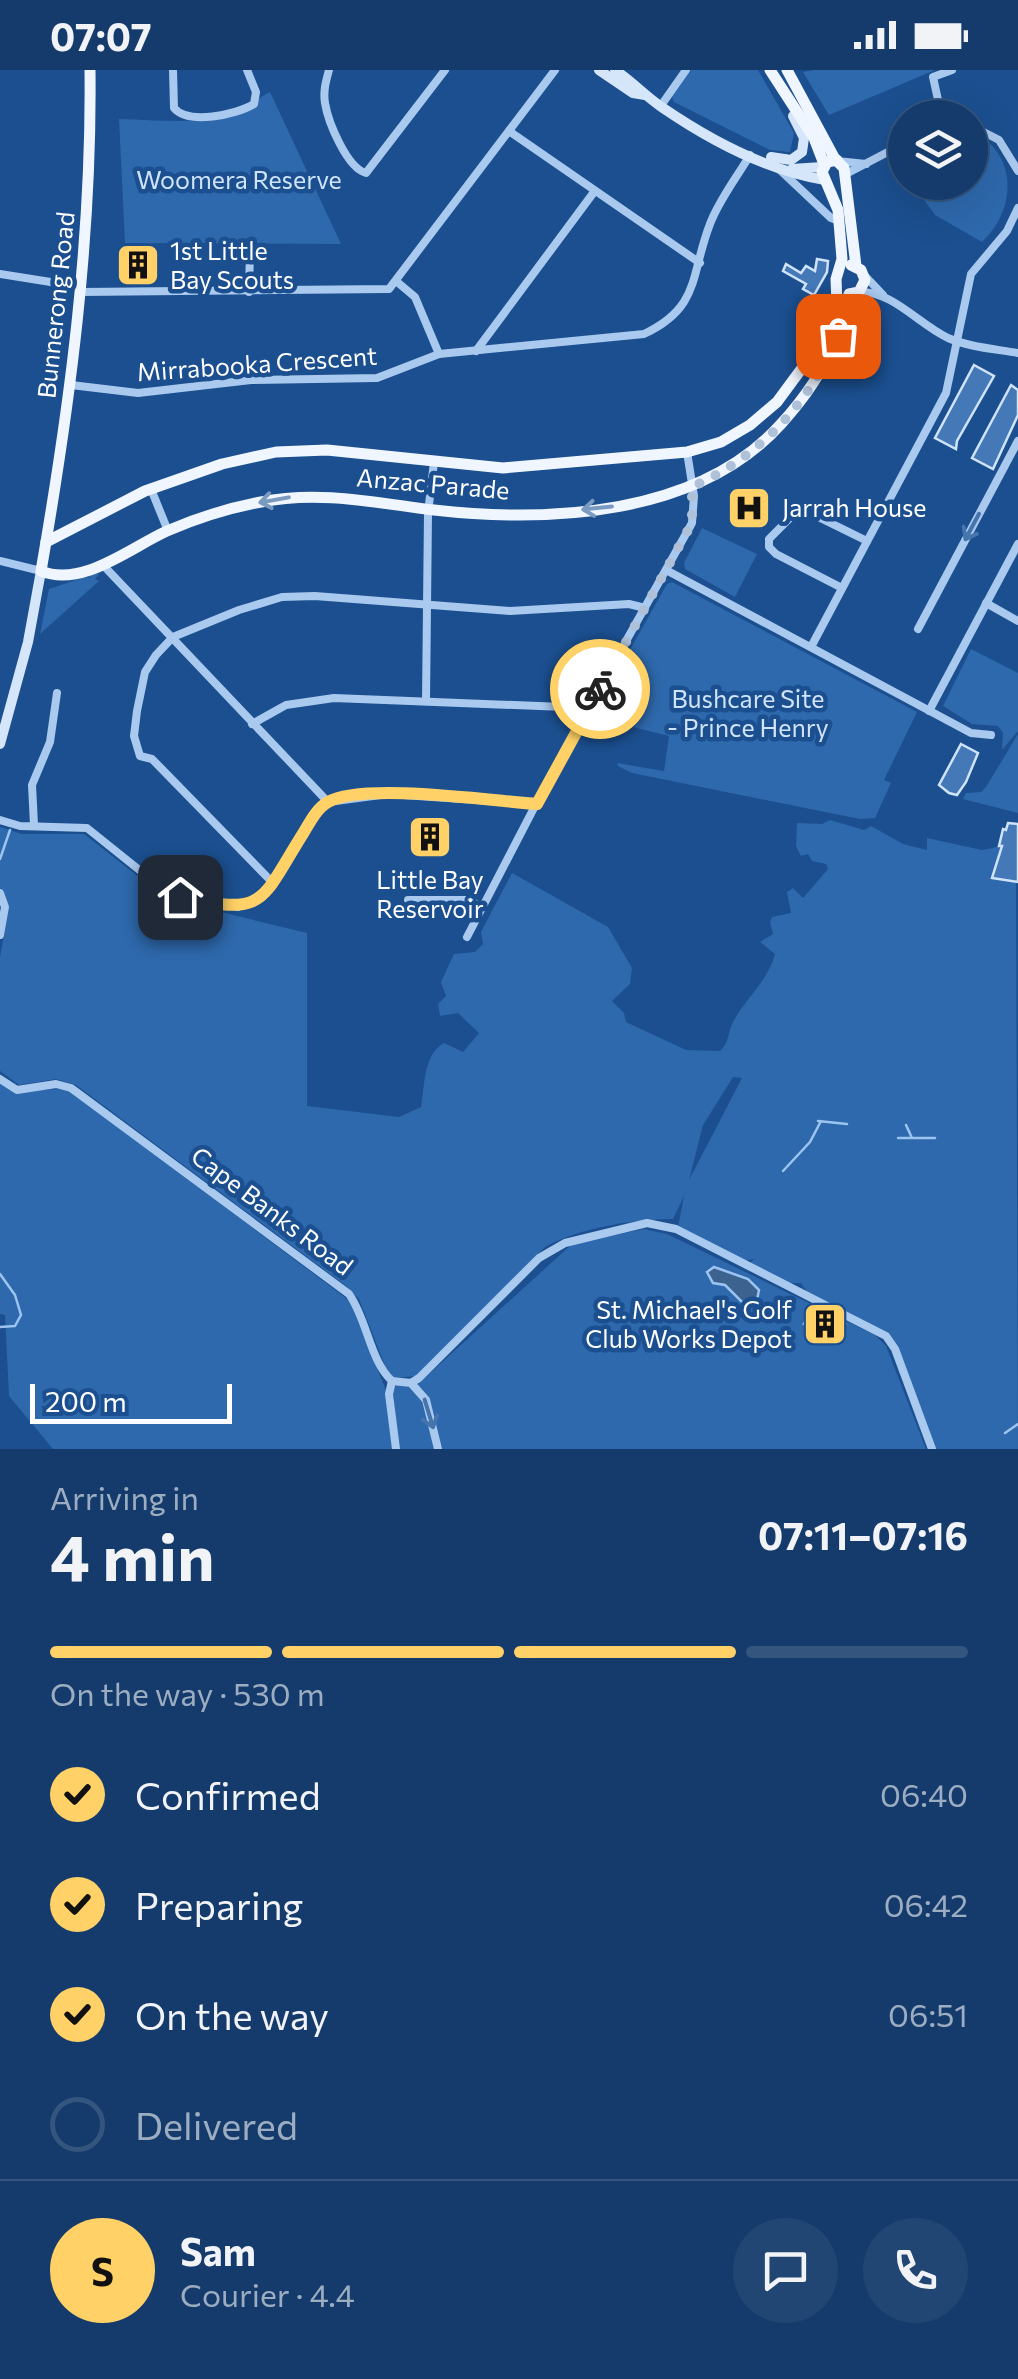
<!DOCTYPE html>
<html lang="en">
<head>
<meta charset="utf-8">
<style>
	:root { --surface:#143b6b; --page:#214673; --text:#f1f3f6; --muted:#9dadc1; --line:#33557e; --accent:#ffd166 }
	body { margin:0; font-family:Commissioner,sans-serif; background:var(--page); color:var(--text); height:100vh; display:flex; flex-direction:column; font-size:38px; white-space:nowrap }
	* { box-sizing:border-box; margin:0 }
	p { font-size:32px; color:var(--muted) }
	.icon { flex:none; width:55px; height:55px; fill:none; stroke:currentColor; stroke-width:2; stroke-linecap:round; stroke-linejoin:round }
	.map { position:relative; height:1379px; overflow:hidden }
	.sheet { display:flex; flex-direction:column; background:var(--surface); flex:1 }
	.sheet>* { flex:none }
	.fabs { position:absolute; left:888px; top:30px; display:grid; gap:20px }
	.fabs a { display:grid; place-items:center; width:100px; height:100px; border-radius:50%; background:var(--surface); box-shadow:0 10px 40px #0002,0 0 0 2px var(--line); font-size:50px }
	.scale { position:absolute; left:30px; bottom:25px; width:202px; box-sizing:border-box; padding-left:10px; border:5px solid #fff; border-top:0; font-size:28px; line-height:35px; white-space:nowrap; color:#fff; -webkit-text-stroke:8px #1b4f8f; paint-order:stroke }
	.pin { position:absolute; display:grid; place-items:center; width:85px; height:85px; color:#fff; margin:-42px; border-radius:20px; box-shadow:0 5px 15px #0006 }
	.courier { position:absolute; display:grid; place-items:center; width:100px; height:100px; margin:-50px; border:8px solid #ffd166; border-radius:50%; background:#fff; color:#222; box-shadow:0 2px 12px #0007 }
	.headline em { font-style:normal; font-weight:700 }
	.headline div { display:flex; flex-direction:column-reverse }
	.headline { display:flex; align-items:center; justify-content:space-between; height:170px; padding:0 50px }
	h1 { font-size:65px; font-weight:700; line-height:75px }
	.bar { display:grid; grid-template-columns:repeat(4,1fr); gap:15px 10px; align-content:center; height:120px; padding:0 50px }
	.bar i { height:12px; border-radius:8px; background:var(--line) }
	.bar .active { background:var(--accent) }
	.bar p { grid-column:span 4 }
	.line { display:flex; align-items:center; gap:25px; padding:0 50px; border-top:2px solid var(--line) }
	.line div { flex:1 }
	.round { display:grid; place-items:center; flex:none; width:105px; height:105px; border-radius:52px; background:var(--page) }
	ol { padding:0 50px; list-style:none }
	li { display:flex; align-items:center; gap:30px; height:110px }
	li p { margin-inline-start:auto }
	li .icon { padding:10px; border-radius:50%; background:var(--accent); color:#111; stroke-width:4 }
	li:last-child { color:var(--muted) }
	li i { width:55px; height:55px; border:5px solid var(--line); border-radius:50% }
	.status { display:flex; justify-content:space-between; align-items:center; height:70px; padding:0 50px; background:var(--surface); direction:ltr }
	.status svg { height:28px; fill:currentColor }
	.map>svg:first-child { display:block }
	.green { fill:#2e69ad; fill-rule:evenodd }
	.water { fill:#3c6290; stroke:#9cc4f0; stroke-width:2.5 }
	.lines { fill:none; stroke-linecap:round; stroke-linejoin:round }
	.stream { stroke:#9cc4f0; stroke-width:2.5 }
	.building { fill:#4478b7; stroke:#cfe3fa; stroke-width:2.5 }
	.street { stroke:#a9c9ee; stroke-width:8 }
	.secondary { stroke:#d6e6fa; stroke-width:10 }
	.primary { stroke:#f0f6ff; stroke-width:11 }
	.oneway { stroke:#7b9ac1 }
	.oneway2 { stroke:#4674ac }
	.done { stroke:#afc1d8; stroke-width:10; stroke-dasharray:0 18 }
	.route { stroke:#ffd166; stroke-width:12 }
	.labels { text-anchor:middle; stroke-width:9; stroke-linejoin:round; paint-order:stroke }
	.park-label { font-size:25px; fill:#cfe3fa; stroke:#1b4f8f }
	.poi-label { font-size:25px; fill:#fff; stroke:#1b4f8f; text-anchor:start }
	.street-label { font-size:25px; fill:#fff; stroke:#1b4f8f }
</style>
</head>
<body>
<div class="status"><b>07:07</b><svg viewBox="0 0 49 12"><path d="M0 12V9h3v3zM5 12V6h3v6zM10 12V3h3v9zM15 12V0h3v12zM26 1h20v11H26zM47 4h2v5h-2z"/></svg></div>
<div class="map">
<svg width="1018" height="1379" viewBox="0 0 1018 1379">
	<rect width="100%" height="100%" fill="#1b4f8f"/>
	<g class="green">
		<polygon points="691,0 758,0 794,63 790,82 770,80 674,32 672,27"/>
		<polygon points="935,0 829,45 803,2 813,0"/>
		<path d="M270 22 341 174 125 173 119 49C151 50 202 54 231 46 249 41 256 28 270 22Z"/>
		<path d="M970 61C1018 81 1018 139 982 172L935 145 912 113 970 112Z"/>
		<polygon points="702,458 757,484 735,527 685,499 684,493"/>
		<polygon points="99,504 95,509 99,511 40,564 49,519 85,507 92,508 85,505"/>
		<polygon points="672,512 917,642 884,710 891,713 875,748 860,749 632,703 618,696 617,693 664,701 669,666 592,647 667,514"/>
		<polygon points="971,579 1018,603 1018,661 1002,680 1003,663 998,656 972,654 943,636"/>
		<polygon points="1018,664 1018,743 963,729 966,723 981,722 986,717"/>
		<path d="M830 750 864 760 871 756 903 774 927 780V768L982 780 1002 776 992 808 1016 811 1018 1379H934L889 1266 807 1222 801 1213H787L750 1193 754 1189 744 1191 678 1157 684 1126 673 1149C633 1149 580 1158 545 1177L416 1306 394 1308 387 1301 359 1229 346 1216 76 1015 56 1009 19 1015 0 1001V887L9 838 0 818V757L22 764H84L167 829 307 863V1036L399 1047 421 1037C425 1015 423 985 444 973L463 982 479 963 458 943 440 946 438 934 446 926 441 912 454 884 475 882 483 874 481 862 512 803 608 857 632 898 630 914 612 931 624 943 626 952 686 980 720 981C730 971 727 964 733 952 745 929 768 911 775 884L760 872 773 864 770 852 772 847 791 843 787 822 793 818 803 828 828 799 826 794 812 791 808 784 801 786 796 776 797 753 822 754ZM733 1007 742 1008 689 1110 703 1055Z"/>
		<path d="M0 1013C22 1028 47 1015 71 1021L351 1232 387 1323 393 1379H53L9 1326 5 1245 0 1244Z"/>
		<polygon points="644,1159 667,1164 875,1265 886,1276 926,1379 399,1379 392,1314 408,1316 422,1327 418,1314 572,1174"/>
	</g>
	<polygon class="water" points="714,1197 748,1209 759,1220 757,1230 742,1232 725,1215 713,1213 707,1202"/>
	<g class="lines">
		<g class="stream">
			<polyline points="0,789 10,760"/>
			<polyline points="818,1051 847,1054"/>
			<polyline points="906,1055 912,1068 935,1068"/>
			<polyline points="898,1068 911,1068"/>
			<polyline points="783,1101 810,1072 821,1051"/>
			<polyline points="0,1204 15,1225 21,1245 15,1256 0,1257"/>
			<polyline points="1005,1363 1018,1354"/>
		</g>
	</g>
	<g class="building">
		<polygon points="130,177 148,177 147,213 129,213"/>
		<polygon points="817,189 828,191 827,202 814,225 803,219 806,214 783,201 786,194 801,203 806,196 815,201"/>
		<polygon points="974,295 994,306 957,371 956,379 935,368"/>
		<polygon points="1011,315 1018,320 1018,345 993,399 972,388"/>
		<polygon points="961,674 978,683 966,712 957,725 949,723 939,715"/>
		<polygon points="1008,753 1018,754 1018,812 992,808 1002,776 999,776 1003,759 1006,760"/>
		<circle cx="430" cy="768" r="14"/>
		<polygon points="812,1237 845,1254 837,1270 804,1254"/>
	</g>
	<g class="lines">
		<g class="street">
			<path d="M173 0 174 38C188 55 236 45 254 34L256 22 247 0"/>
			<path d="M329 0C326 11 323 21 325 33 328 52 347 98 366 103L445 0"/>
			<polyline points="660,37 686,0"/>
			<polyline points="942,48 933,7 952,0"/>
			<polyline points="970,55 999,70 1018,101"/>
			<polyline points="509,61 700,193"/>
			<polyline points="837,91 866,94"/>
			<polyline points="779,99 831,148 839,151"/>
			<polyline points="844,105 905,73"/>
			<polyline points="0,204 82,217"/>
			<polyline points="865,206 883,225"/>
			<polyline points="396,211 415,227 439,284"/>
			<polyline points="81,222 389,219 555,0"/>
			<polyline points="249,222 250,180"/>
			<path d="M859 222C893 221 918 254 948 268 969 277 995 279 1018 283"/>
			<polyline points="476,281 594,122"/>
			<path d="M71 315 138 323 251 310 377 308 439 284 644 264C701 237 690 205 710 154 719 130 737 107 750 85"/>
			<polyline points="151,419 168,461"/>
			<polyline points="0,491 41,501"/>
			<polyline points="102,494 328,732"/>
			<polyline points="666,500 971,663 991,665"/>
			<polyline points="842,518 776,484 769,477 769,469 800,438 867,471"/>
			<polyline points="986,533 1018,551"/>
			<polyline points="918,559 1018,371"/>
			<polyline points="811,577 946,323 971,204 1007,161 1018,138"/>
			<polyline points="426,631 428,443 434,392"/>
			<polyline points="929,641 1018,474"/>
			<polyline points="252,654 286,635 334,628 589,638"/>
			<polyline points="0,750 20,756 87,758 168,823 238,837 263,826 315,745 328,732 388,724 537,734"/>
			<polyline points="34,755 32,715 50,672 57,623"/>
			<polyline points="272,812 152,689 140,686 134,666 137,641 145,602 156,585 173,567 239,540 282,527 315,526 510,541 629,534 645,538"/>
			<polyline points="0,823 5,837 0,865"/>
			<polyline points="408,830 469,830 481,837"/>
			<polyline points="467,867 549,709 692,453 694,426 687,382"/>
			<path d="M0 1009 17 1020 56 1014 71 1018 349 1224C367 1249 370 1291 392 1311L411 1313 419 1308 539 1188 565 1173 647 1153 676 1159 886 1266 895 1279 932 1379"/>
			<polyline points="392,1311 389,1324 396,1379"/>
			<polyline points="411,1313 426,1330 438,1379"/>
		</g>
		<g class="secondary">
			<polyline points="599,0 633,23 645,25"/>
			<path d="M615 0C633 12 645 26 663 38 710 70 769 101 825 110"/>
			<polyline points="771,87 791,90 802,82 804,68 793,46"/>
			<polyline points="792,99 822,97"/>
			<polyline points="0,674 28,572 41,501"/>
		</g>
		<g class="primary">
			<path d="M90 0C92 169 70 334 41 501 83 518 131 477 167 461 197 448 229 438 261 432 319 420 377 433 434 440 549 453 698 446 781 354 802 331 823 301 835 272 842 256 845 238 855 224"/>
			<polyline points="770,0 814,68 824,94"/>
			<polyline points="787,0 835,89 844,98 856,196"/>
			<polyline points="849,224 859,222 865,210 861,200 851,195"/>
			<polyline points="46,472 145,421 222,394 276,382 327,380 503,398 687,382 721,372 750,355 777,332 808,290 837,234 836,209 842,189 838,140 822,102 827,92 837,90"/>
		</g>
	</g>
	<defs><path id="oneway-shaft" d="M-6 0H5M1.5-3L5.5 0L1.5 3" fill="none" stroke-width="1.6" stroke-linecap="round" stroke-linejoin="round" transform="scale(2.5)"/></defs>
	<g class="oneway">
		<use href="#oneway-shaft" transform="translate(274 430) rotate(170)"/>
		<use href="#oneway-shaft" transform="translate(597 438) rotate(174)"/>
	</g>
	<g class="oneway2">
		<use href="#oneway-shaft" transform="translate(972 457) rotate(118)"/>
		<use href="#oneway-shaft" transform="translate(429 1344) rotate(73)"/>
	</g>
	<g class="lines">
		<path class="done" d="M600 619 692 453V417C758 388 810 333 838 266"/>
		<path class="route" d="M180 827C268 846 259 833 304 762 310 752 317 738 328 732 363 712 493 731 537 734L600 619"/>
	</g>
	<defs>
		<g id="building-square" transform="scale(2.25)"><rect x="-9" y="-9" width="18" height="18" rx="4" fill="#ffd166" stroke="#1b4f8f"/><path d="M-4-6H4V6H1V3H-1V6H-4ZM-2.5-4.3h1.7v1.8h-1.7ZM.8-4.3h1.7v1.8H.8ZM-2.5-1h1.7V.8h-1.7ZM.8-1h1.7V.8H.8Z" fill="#111"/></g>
		<g id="hospital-square" transform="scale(2.25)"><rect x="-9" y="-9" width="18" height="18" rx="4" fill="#ffd166" stroke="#1b4f8f"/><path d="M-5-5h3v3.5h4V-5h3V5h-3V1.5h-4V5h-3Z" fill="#111"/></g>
	</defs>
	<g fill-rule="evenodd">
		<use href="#building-square" x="138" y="195"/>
		<use href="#hospital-square" x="749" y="438"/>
		<use href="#building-square" x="430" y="767"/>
		<use href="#building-square" x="825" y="1254"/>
	</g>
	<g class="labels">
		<g class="park-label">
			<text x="239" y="119">Woomera Reserve</text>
			<text x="748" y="638">Bushcare Site<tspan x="748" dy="29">- Prince Henry</tspan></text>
		</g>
		<g class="poi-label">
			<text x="170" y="190">1st Little<tspan x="170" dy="29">Bay Scouts</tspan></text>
			<text x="782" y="447">Jarrah House</text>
			<text x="430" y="819" text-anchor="middle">Little Bay<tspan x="430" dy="29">Reservoir</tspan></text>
			<text x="792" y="1249" text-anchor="end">St. Michael's Golf<tspan x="792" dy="29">Club Works Depot</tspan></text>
		</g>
		<g class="street-label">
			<text transform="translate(56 235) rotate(-84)" y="9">Bunnerong Road</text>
			<text transform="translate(257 294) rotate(-4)" y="9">Mirrabooka Crescent</text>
			<text transform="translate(433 414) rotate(5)" y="9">Anzac Parade</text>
			<text transform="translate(272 1141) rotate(37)" y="9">Cape Banks Road</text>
		</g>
	</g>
</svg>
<div class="fabs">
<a><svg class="icon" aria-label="layers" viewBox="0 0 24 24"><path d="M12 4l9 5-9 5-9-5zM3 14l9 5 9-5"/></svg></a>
</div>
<div class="scale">200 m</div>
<div class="pin" style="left:838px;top:266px;background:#ea580c"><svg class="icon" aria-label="bag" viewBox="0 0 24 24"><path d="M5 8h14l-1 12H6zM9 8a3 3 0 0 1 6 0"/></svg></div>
<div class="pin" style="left:180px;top:827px;background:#1f2937"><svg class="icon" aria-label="home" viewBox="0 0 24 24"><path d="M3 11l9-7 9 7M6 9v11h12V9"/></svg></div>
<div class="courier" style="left:600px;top:619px"><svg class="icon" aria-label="bike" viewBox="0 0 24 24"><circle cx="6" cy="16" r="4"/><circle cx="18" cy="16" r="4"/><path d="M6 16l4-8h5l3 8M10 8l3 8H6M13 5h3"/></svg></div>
</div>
<section class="sheet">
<div class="headline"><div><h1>4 min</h1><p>Arriving in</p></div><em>07:11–07:16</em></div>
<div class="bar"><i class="active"></i><i class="active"></i><i class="active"></i><i></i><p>On the way · 530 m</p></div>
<ol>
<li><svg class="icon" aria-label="check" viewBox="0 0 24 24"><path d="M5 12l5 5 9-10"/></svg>Confirmed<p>06:40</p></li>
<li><svg class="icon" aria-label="check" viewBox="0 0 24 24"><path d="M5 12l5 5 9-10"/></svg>Preparing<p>06:42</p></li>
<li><svg class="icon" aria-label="check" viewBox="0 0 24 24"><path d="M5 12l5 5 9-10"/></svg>On the way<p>06:51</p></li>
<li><i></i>Delivered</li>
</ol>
<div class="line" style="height:180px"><b class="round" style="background:var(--accent);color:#111">S</b><div><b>Sam</b><p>Courier · 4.4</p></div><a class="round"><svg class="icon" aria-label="chat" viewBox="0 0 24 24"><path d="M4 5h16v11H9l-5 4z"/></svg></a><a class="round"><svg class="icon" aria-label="phone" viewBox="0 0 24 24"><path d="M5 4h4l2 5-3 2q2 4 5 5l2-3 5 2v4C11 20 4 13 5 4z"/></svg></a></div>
</section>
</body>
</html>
